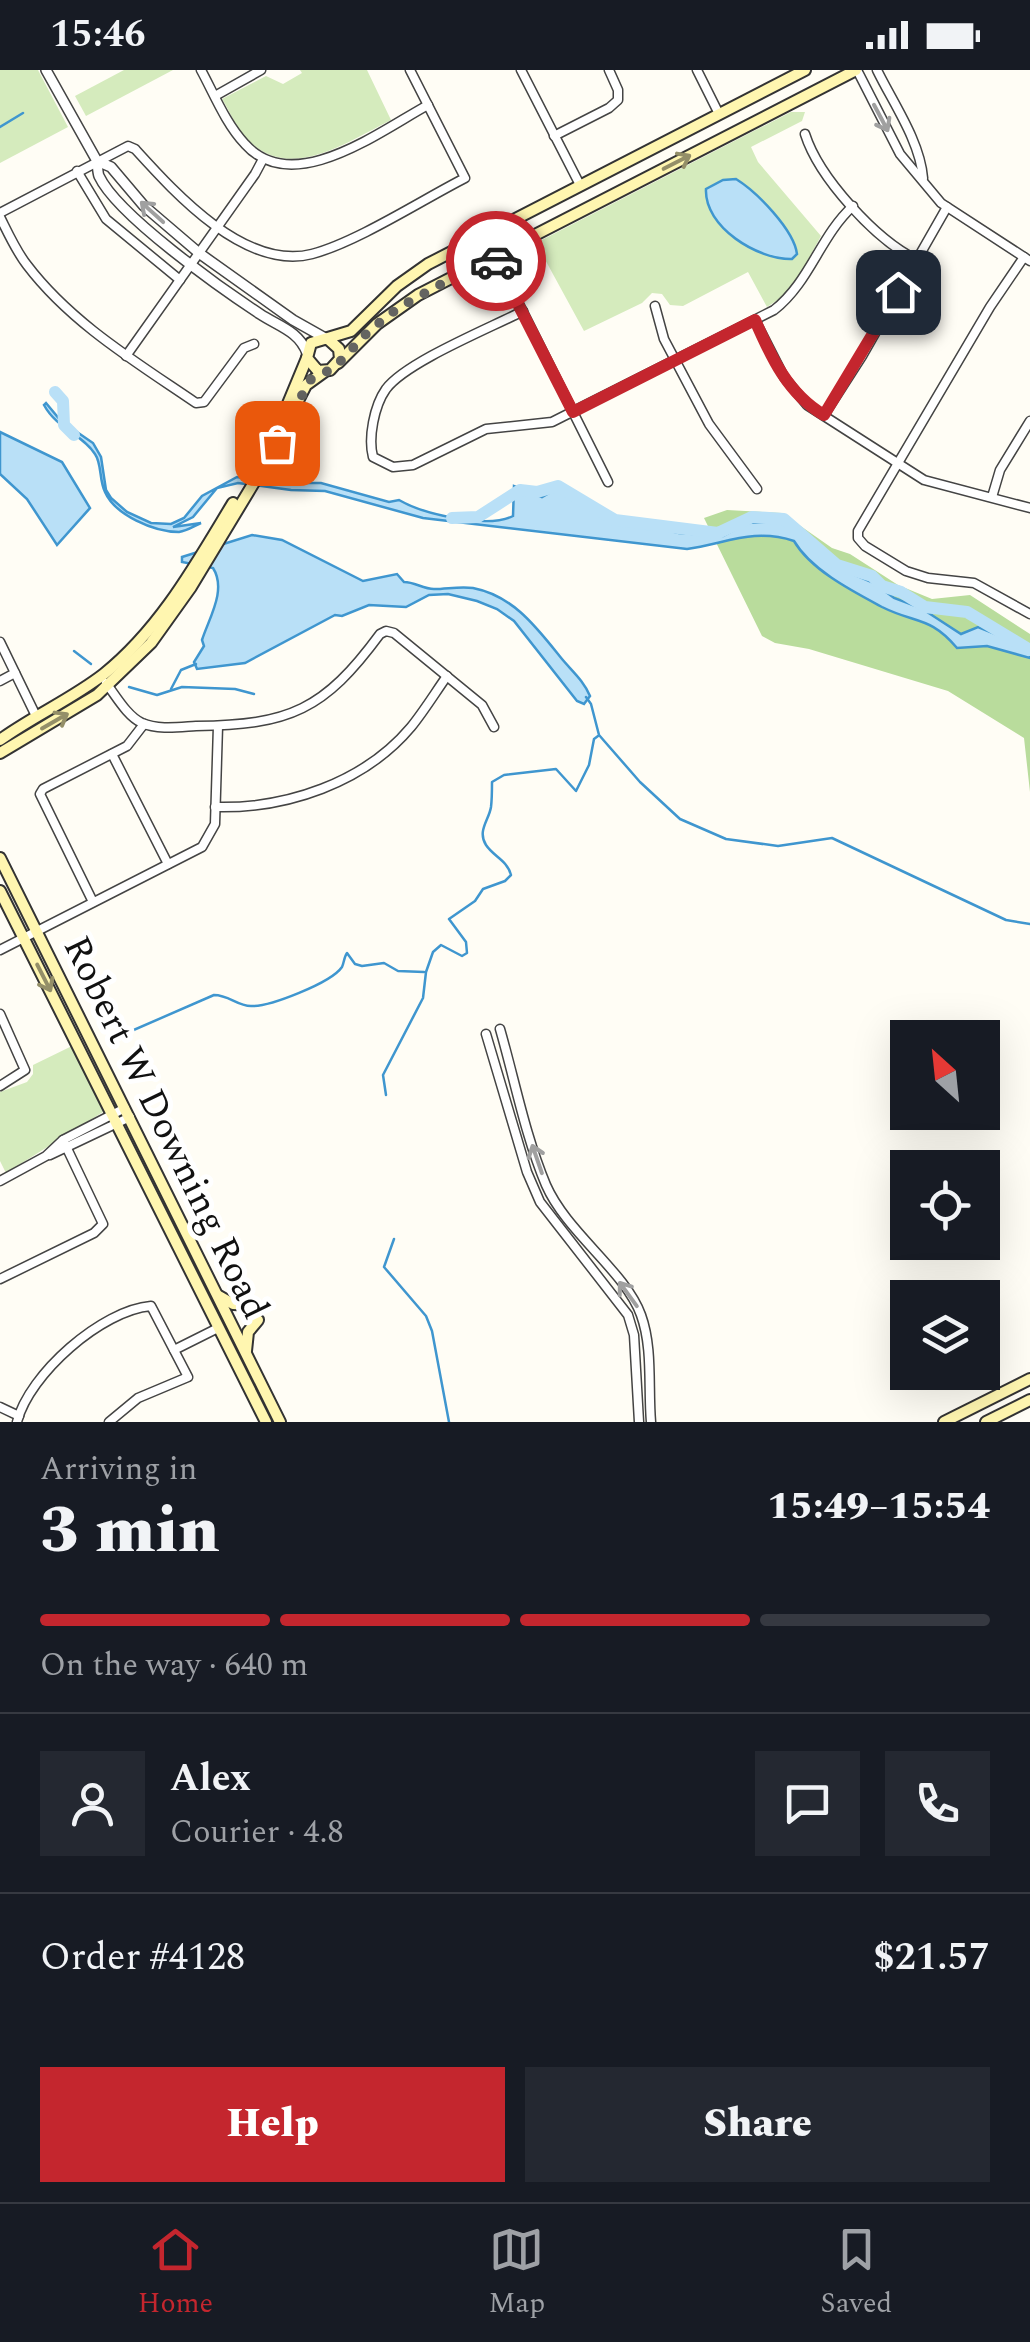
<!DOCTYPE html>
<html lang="en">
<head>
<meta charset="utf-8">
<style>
	:root { --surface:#171b24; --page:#242831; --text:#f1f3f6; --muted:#9ea1a6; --line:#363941; --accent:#c4262e }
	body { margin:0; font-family:Spectral,serif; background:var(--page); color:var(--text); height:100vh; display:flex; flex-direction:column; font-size:38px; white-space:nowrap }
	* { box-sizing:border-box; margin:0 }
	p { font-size:32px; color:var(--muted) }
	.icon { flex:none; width:55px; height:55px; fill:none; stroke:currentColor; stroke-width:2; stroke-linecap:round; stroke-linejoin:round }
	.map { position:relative; height:1352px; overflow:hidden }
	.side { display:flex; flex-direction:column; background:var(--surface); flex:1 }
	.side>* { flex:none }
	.needle { width:65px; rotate:333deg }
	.fabs { position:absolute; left:890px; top:950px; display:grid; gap:20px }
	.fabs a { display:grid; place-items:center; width:110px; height:110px; border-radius:0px; background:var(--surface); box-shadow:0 10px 40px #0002; font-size:50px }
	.pin { position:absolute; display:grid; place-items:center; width:85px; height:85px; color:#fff; margin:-42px; border-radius:20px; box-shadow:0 5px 15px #0006 }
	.courier { position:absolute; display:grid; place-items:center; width:100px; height:100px; margin:-50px; border:8px solid #c4262e; border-radius:50%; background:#fff; color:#222; box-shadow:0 2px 12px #0007 }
	.overview em { font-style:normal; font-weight:800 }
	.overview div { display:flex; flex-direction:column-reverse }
	.overview { display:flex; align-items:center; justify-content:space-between; height:170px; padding:0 40px }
	h1 { font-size:65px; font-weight:800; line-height:75px }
	.bar { display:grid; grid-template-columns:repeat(4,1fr); gap:15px 10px; align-content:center; height:120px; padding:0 40px }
	.bar i { height:12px; border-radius:8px; background:var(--line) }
	.bar .active { background:var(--accent) }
	.bar p { grid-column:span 4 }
	.line { display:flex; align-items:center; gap:25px; padding:0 40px; border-top:2px solid var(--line) }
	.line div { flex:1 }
	.round { display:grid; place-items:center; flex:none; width:105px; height:105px; border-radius:0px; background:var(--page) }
	.primary-button { display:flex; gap:20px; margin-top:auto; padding:20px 40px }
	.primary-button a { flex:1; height:115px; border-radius:0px; background:var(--accent); color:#fff; font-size:40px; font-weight:800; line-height:115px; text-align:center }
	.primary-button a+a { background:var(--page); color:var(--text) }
	.status { display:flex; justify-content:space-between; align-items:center; height:70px; padding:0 50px; background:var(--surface); direction:ltr }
	.status svg { height:28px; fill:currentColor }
	.dock { display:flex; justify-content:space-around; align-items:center; height:140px; border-top:2px solid var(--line); background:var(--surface); font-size:28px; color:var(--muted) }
	.dock a { display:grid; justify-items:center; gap:5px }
	.dock .active { color:var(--accent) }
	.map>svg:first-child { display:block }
	.green { fill:#d5ebbd }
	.forest { fill:#b9dc9c }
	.water { fill:#b9e0f7; stroke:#3f96cf; stroke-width:2.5 }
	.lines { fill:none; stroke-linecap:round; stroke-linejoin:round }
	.stream { stroke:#3f96cf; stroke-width:2.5 }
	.river { stroke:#b9e0f7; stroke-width:12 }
	.minor-casing { stroke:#444; stroke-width:11 }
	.tertiary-casing { stroke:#444; stroke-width:12 }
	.secondary-casing { stroke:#333; stroke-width:14 }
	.minor { stroke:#fff; stroke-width:8 }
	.tertiary { stroke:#fff; stroke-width:9 }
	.secondary { stroke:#fff6b0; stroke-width:10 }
	.oneway { stroke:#a0a0a0 }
	.oneway2 { stroke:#948f68 }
	.done { stroke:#646461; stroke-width:10; stroke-dasharray:0 18 }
	.route { stroke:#c4262e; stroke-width:12 }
	.labels { text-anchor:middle; stroke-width:10; stroke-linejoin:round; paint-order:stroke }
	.street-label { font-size:38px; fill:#111; stroke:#fff }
</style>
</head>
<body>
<div class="status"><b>15:46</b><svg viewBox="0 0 49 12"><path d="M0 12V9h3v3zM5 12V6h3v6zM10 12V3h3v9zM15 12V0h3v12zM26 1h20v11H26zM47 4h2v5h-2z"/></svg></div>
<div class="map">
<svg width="1030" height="1352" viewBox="0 0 1030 1352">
	<rect width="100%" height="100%" fill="#fffdf5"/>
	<g class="green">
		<polygon points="0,0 38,0 68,57 0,93"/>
		<polygon points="124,0 173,0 86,46 75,26"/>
		<path d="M300 0H367L391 50C345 73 284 117 242 63 234 53 229 40 222 29L266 6 283 14 302 3Z"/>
		<polygon points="791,42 805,42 802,51 751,77 758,92 821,166 795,214 785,225 767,237 748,202 683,236 670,235 662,224 652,223 642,233 584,261 536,173"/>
		<polygon points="72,976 103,1042 6,1103 0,1091 0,1022 27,1012 33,1004 33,995"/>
	</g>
	<polygon class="forest" points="727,440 782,443 832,478 850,484 898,515 932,529 970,525 1030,564 1030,722 1024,668 948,621 809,579 775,573 762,566 704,448"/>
	<g class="water">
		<path d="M736 109C757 122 794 160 797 184L792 189C758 190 704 157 706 119L723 110Z"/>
		<path d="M46 333 61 351 93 373 101 387 106 420 111 428 127 442 151 453 171 454 184 448 202 426 237 407 275 413H321L389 432 399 430C423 444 487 459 513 446L514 416 542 427 556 419 623 450 679 463 723 466 747 453 782 451 834 496 874 513 894 528 921 538 961 564 978 557 1030 578V588L987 576 957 578C930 546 916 554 882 537 852 521 811 500 794 471 754 458 727 473 687 479L423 448 325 421 291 420 238 413 217 418 193 447 173 457 201 453C194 456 187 461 179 462 154 462 115 445 105 422 99 410 102 394 95 384 82 364 57 359 44 335Z"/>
		<polygon points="0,362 62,392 90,438 57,475 27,429 0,404"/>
		<path d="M252 465 282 470 363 511 397 504 404 512C415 512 423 519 434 519 447 519 460 516 473 518 514 526 537 558 562 589 572 601 584 611 590 626L584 634 577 631 514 551 497 539 477 531 448 524 429 525 406 537 369 535 342 546 335 545 245 593 197 599 194 592 204 576 202 570C209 548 227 520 213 498L182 492V487Z"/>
	</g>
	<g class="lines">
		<g class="stream">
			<polyline points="0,57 23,43"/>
			<polyline points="74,581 91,594"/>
			<polyline points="129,617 157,625 182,617 235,619 254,624"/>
			<polyline points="171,619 181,600 196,594"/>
			<polyline points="586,627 591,634 599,665 640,712 680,749 726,769 778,776 832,768 1006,850 1030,854"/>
			<path d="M113 969 214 925C229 925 237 936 251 936 269 937 331 913 342 897 344 893 344 887 347 883L355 894 362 896 384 893 398 901 424 902"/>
			<path d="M386 1025 383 1005 423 928 426 902 433 882 441 875 462 886 467 883 466 872 449 849 475 831 483 819 505 811 511 805C507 790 494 787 486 775 477 761 489 750 491 737 492 729 492 720 492 712L504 705 556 699 576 721 589 695 594 669 598 666"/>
			<polyline points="394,1169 384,1197 426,1246 432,1261 449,1352"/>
		</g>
		<g class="river">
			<polyline points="55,322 63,331 64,355 74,365"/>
			<polyline points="452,448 478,447 520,420 537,422 558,416 615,450 718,463 752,447 784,449 837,495 872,506 882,516 901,522 925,537 967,542 1030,580"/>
		</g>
		<g class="minor-casing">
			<g id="minor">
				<path d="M201 0C214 24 226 54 245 74 293 128 380 61 428 35"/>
				<polyline points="521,0 580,115"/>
				<polyline points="697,0 719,44"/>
				<polyline points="857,0 900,84 941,133 1030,191"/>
				<path d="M877 0C893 33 920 71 923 108"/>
				<polyline points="215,26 261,0"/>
				<path d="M805 64C819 108 876 170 917 190"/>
				<polyline points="554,66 609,38 618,30 618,20 609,0"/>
				<polyline points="77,101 106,149 180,210"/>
				<path d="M0 143 128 76 135 79C175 123 245 201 312 184 357 172 422 130 465 108L410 0"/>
				<path d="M0 147C8 163 16 181 27 195 71 253 136 292 196 333L204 332 244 278 254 274"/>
				<path d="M496 185C513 192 519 211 516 228L496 193Z"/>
				<polyline points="1024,187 990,237 858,461 858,468 865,476 906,501 928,508 974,513 1030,544"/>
				<polyline points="516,228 608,412"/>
				<polyline points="655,236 664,269 709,354 757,419"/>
				<path d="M523 241C490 258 406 292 386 319 374 336 368 368 373 387L393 397 413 395 486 359 552 352 774 240C810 212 820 166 853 136"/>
				<polyline points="755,250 784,307 807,335 924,410 1030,438"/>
				<polyline points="126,286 255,104 263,89"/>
				<polyline points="824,345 862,286 947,137"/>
				<polyline points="992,427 1000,400 1030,351"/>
				<polyline points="0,572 36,646"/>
				<polyline points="0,611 15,603"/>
				<path d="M106 613C116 626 127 646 142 653 158 660 179 657 196 656 290 655 324 640 380 564L386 561 394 563 482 635 494 657"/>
				<polyline points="112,684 168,794"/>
				<path d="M215 737C286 739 364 713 411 657 424 641 435 623 447 606"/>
				<polyline points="93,832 40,724 43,719 127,676 144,654"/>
				<polyline points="0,880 202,777 215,754 218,656"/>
				<polyline points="0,944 25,1000 0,1016"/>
				<path d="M500 959C515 1011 525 1065 546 1115 567 1163 625 1201 641 1245 653 1278 648 1317 651 1352"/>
				<polyline points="486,964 527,1102 540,1132 628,1245 634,1265 639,1352"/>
				<polyline points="50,1085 130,1047"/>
				<polyline points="0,1111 46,1086 63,1070 125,1038"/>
				<polyline points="0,1209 94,1163 103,1154 63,1070"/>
				<polyline points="174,1280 218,1258"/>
				<polyline points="0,1337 19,1346"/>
				<path d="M17 1352C29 1304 102 1240 151 1236L188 1307 138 1328 109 1352"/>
			</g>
		</g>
		<g class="tertiary-casing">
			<g id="tertiary">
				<path d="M46 0 97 91C97 93 98 104 99 106 117 145 222 219 260 244 278 256 299 261 307 283"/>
				<polyline points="97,91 111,97 144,136 199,183 293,250 325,268"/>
			</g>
		</g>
		<g class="secondary-casing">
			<g id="secondary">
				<polyline points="328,269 339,279 340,289 330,300 318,301 307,288 311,273 351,261 397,216 428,194 805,0"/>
				<polyline points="338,293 377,254 418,225 856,0"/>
				<polyline points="280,353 307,288"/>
				<path d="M0 670C33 646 72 629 104 604 161 558 196 494 233 433"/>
				<polyline points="0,683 97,625 151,573 191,517 267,391 306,315 324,302"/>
				<polyline points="0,788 280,1352"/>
				<polyline points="0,821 266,1352"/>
				<polyline points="219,1226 233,1234 252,1235"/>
				<polyline points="246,1281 248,1262 258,1250"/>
				<polyline points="944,1352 1030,1309"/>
				<polyline points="986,1352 1030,1330"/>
			</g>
		</g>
		<use href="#minor" class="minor"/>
		<use href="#tertiary" class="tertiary"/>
		<use href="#secondary" class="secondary"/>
	</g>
	<defs><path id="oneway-shaft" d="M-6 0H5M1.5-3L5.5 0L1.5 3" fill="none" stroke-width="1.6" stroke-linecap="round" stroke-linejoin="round" transform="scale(2.5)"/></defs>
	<g class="oneway">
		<use href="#oneway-shaft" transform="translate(881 48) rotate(62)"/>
		<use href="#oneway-shaft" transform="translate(152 142) rotate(-138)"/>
		<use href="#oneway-shaft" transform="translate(537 1089) rotate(-109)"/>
		<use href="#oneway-shaft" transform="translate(628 1224) rotate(-126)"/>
	</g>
	<g class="oneway2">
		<use href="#oneway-shaft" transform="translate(677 92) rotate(-27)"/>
		<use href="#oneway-shaft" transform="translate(55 651) rotate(-30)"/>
		<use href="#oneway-shaft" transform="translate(44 908) rotate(63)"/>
	</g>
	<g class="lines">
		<polyline class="done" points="277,373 310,310 334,298 369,261 398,238 496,184 496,191"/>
		<path class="route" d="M496 191 573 342 755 250C771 287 788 324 824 345L898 222"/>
	</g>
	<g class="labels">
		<g class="street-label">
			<text transform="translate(167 1057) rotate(64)" y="13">Robert W Downing Road</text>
		</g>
	</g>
</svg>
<div class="fabs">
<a><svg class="needle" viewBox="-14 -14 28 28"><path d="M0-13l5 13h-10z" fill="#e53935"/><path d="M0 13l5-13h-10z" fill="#9ea1a6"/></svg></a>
<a><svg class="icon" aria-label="locate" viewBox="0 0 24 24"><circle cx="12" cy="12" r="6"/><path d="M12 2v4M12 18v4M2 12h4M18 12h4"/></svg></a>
<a><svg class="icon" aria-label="layers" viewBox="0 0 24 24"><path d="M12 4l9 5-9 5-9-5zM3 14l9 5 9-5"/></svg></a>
</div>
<div class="pin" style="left:277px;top:373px;background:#ea580c"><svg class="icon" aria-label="bag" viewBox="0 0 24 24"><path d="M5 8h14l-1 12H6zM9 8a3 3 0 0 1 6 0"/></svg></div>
<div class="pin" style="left:898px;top:222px;background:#1f2937"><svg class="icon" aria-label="home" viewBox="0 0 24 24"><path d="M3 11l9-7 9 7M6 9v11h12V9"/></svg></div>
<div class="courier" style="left:496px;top:191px"><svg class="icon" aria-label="car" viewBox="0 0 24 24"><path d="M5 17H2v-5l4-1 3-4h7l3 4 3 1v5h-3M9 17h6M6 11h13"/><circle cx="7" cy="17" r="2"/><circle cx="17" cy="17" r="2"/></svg></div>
</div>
<section class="side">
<div class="overview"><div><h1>3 min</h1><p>Arriving in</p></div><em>15:49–15:54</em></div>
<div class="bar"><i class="active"></i><i class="active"></i><i class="active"></i><i></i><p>On the way · 640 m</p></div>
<div class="line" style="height:180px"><a class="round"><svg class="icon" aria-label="person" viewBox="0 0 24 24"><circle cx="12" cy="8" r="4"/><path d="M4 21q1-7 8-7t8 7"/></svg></a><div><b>Alex</b><p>Courier · 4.8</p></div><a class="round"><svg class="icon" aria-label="chat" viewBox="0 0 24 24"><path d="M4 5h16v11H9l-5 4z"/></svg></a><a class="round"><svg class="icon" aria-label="phone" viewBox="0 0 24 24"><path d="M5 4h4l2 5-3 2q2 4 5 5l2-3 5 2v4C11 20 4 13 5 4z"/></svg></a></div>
<div class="line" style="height:130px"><div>Order #4128</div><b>$21.57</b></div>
<div class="primary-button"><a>Help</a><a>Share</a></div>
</section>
<nav class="dock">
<a class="active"><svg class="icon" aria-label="home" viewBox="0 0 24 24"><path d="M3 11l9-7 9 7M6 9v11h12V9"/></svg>Home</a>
<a><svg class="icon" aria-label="map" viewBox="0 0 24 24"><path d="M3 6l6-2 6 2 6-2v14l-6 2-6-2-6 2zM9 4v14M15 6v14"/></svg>Map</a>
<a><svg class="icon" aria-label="saved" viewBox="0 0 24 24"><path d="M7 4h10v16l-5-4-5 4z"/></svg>Saved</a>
</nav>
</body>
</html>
